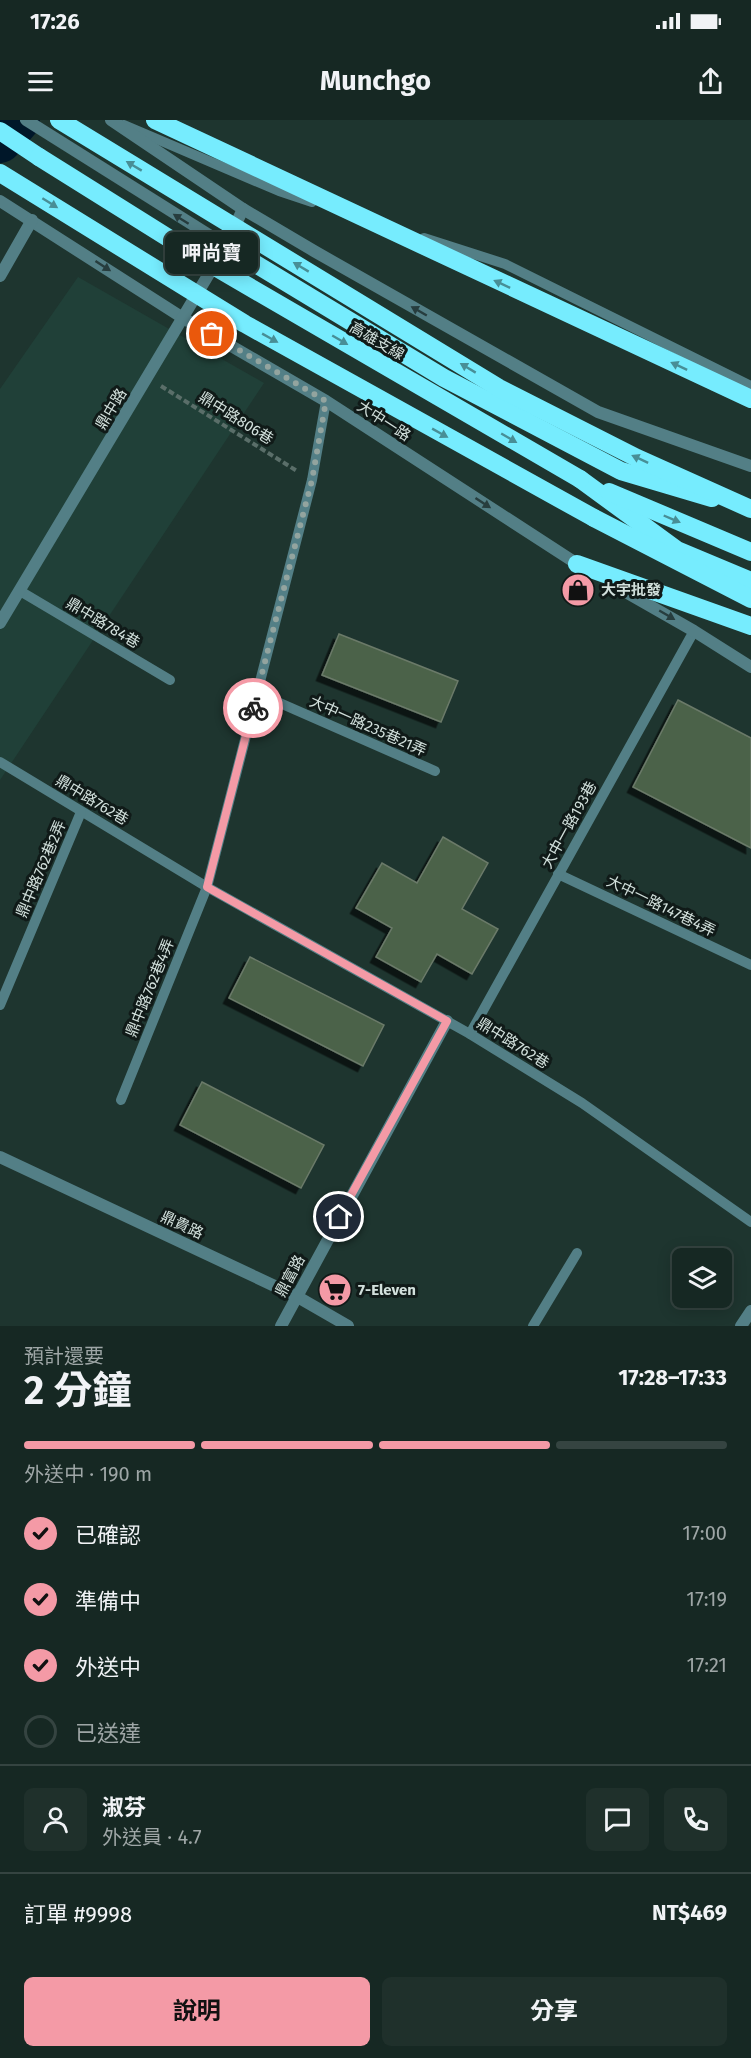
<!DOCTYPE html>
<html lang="zh-TW">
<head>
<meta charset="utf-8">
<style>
	:root { --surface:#162823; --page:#1f302b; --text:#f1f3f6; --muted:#9ea6a6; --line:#354441; --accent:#f49aa6 }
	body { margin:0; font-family:"Fira Sans","Noto Sans TC",sans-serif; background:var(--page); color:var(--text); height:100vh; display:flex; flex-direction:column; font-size:22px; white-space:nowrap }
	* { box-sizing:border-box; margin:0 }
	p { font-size:20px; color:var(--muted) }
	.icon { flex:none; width:33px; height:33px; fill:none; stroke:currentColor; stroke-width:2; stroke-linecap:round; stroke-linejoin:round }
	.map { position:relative; height:1206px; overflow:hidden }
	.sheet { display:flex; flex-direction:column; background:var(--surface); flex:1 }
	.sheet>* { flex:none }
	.buttons { position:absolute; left:672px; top:1128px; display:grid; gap:12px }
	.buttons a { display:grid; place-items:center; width:60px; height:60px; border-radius:9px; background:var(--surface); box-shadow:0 3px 15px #0003,0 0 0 2px var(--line); font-size:30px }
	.pin { position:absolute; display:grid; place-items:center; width:51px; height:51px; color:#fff; margin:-26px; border:3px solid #fff; border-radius:50%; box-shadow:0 2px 6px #0007 }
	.courier { position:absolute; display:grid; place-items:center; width:60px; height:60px; margin:-30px; border:4px solid #f49aa6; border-radius:50%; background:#fff; color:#222; box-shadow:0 2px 8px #0007 }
	.bubble { position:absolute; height:42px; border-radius:9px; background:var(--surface); box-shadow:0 3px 15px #0003,0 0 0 2px var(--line); font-size:20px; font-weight:700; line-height:42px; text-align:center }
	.head em { font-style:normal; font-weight:700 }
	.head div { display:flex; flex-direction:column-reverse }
	.head { display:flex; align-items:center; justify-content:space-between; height:102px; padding:0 24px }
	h1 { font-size:39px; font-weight:700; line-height:45px }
	.bar { display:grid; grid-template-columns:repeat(4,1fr); gap:9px 6px; align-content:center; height:72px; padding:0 24px }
	.bar i { height:8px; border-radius:4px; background:var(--line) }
	.bar .selected { background:var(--accent) }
	.bar p { grid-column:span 4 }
	.line { display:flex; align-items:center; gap:15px; padding:0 24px; border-top:2px solid var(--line) }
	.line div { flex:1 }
	.round { display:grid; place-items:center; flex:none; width:63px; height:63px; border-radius:9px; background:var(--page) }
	ol { padding:0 24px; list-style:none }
	li { display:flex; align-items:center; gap:18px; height:66px }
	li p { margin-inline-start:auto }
	li .icon { padding:6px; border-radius:50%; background:var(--accent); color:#111; stroke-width:4 }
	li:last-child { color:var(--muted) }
	li i { width:33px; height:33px; border:3px solid var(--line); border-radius:50% }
	.cta { display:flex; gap:12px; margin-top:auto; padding:12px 24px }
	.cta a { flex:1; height:69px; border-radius:9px; background:var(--accent); color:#111; font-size:24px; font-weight:700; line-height:69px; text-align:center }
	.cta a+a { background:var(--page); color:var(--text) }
	.status { display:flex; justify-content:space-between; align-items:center; height:42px; padding:0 30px; background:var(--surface); direction:ltr }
	.status svg { height:16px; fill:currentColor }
	header { display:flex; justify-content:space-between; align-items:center; height:78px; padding:0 24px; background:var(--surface); font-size:27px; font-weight:700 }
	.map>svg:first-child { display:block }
	.built { fill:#204038 }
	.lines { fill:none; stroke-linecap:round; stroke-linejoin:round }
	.river { stroke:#001729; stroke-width:44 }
	.building { fill:#4b6249; stroke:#6b7a69; stroke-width:1.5; filter:url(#shadow) }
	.path { stroke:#5a6e69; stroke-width:4; stroke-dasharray:6 3; stroke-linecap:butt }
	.service { stroke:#537f86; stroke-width:10 }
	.minor { stroke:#537f86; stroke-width:12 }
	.tertiary { stroke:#537f86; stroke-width:12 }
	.motorway { stroke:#76ecfe; stroke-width:18 }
	.motorway-bridge { stroke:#76ecfe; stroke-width:18 }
	.oneway { fill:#488e96 }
	.oneway2 { fill:#273d3e }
	.done { stroke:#93a49f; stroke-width:6; stroke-dasharray:0 10.8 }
	.route { stroke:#f49aa6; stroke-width:8 }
	.labels { text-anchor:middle; stroke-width:6; stroke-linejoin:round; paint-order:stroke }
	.street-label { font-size:15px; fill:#d2e0dc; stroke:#101a18 }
	.poi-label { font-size:15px; font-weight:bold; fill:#d2e0dc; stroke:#101a18; text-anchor:start }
</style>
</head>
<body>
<div class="status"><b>17:26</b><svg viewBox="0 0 49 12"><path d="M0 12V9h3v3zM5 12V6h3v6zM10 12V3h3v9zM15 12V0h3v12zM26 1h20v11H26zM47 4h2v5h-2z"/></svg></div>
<header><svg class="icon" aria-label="menu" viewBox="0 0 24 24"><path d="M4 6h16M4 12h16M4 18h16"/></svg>Munchgo<svg class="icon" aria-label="share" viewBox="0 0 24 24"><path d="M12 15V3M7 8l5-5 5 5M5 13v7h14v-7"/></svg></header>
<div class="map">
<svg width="751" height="1206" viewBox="0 0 751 1206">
	<defs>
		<filter id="shadow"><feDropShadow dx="-5.5" dy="5.5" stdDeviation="0" flood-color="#0009"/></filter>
	</defs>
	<rect width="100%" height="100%" fill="#1e352f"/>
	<polygon class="built" points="78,157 264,263 0,660 0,269"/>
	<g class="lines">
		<polyline class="river" points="0,21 18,0"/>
	</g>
	<g class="building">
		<polygon points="339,514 458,561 441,602 322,555"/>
		<polygon points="678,580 751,618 751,728 633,667"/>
		<polygon points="443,717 488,743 462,789 498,809 472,854 437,834 421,862 376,837 392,808 356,788 382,743 417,763"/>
		<polygon points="250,837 384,905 363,946 229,878"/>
		<polygon points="202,962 324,1025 301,1068 180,1005"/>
	</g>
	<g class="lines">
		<polyline class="path" points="161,266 297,351"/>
		<g class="service">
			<polyline points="124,5 279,71 312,82"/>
			<polyline points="424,118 505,144 751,266"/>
			<polyline points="20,471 170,560"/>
			<polyline points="257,573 435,651"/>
			<polyline points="0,642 207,767 470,914 582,983 751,1102"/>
			<polyline points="558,754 751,845"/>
			<polyline points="0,885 81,692"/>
			<polyline points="470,914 694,511"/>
			<polyline points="121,980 207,767 312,360 326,281"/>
			<polyline points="533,1206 577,1133"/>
		</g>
		<g class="minor">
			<polyline points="26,0 249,140"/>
			<polyline points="111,0 243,89 314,131 598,292 751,346"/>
			<polyline points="0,81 183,198 326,281 582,447"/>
			<polyline points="0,156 32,100"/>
			<polyline points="610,463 694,511 751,547"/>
			<polyline points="0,1037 296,1176 348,1206"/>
			<polyline points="281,1206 447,901"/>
			<polyline points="741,1206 751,1191"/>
		</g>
		<polyline class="tertiary" points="0,503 225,127 243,89"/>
		<g class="motorway">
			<polyline points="0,11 39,37"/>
			<polyline points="249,140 444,258 621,351 712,378"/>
			<polyline points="580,359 677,430 751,461"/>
			<polyline points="609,372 751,432"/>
			<polyline points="594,398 751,479"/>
			<polyline points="577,444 751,506"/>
		</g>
		<g class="motorway-bridge">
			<polyline points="59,0 499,268 637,338 751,389"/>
			<polyline points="155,0 751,279"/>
			<polyline points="39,37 210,144 580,359"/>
			<polyline points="0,53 245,204 594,398"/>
		</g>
	</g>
	<defs><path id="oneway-solid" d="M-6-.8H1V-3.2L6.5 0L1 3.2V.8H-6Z" transform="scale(1.5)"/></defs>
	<g class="oneway">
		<use href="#oneway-solid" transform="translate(134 46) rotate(-149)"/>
		<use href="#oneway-solid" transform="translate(50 83) rotate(32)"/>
		<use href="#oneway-solid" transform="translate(301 147) rotate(-149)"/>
		<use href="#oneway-solid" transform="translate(502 164) rotate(-155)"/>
		<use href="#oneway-solid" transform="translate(270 218) rotate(29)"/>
		<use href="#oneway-solid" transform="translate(340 220) rotate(30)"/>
		<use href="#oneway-solid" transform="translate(679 246) rotate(-155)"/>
		<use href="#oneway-solid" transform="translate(468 248) rotate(-149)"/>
		<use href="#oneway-solid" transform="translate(440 313) rotate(29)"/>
		<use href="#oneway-solid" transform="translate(509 318) rotate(30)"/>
		<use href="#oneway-solid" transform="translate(640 339) rotate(-155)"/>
		<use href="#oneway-solid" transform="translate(672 399) rotate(23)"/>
	</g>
	<g class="oneway2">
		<use href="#oneway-solid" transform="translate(181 99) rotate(-148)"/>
		<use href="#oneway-solid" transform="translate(103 146) rotate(33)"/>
		<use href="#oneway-solid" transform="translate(419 191) rotate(-150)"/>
		<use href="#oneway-solid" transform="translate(483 383) rotate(33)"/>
		<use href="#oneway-solid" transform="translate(667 495) rotate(30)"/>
	</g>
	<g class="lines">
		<polyline class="done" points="212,214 326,281 312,360 253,588"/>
		<polyline class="route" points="253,588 207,767 447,901 339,1097"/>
	</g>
	<defs>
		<g id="shop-disc" transform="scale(1.725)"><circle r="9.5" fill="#f49aa6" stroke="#101a18"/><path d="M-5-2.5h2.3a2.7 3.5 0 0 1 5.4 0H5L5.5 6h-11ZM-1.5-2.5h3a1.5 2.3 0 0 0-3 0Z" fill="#111"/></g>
		<g id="supermarket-disc" transform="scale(1.725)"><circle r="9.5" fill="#f49aa6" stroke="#101a18"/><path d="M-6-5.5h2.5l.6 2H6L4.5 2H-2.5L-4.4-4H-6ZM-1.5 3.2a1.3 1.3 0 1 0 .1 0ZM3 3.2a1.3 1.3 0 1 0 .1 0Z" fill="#111"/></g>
	</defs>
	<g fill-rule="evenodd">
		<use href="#shop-disc" x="578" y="470"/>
		<use href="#supermarket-disc" x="335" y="1170"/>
	</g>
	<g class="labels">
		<g class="street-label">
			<text transform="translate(377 221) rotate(30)" y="5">高雄支線</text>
			<text transform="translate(111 289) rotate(-59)" y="5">鼎中路</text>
			<text transform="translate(236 298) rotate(32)" y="5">鼎中路806巷</text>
			<text transform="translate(384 301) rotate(33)" y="5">大中一路</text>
			<text transform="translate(103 503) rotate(31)" y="5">鼎中路784巷</text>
			<text transform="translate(368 606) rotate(24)" y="5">大中一路235巷21弄</text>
			<text transform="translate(92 680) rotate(31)" y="5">鼎中路762巷</text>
			<text transform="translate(569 705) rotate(-61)" y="5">大中一路193巷</text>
			<text transform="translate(41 749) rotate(-67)" y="5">鼎中路762巷2弄</text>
			<text transform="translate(661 786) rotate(26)" y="5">大中一路147巷4弄</text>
			<text transform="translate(150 868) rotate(-68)" y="5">鼎中路762巷4弄</text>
			<text transform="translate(513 923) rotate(32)" y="5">鼎中路762巷</text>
			<text transform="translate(182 1105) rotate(25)" y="5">鼎貴路</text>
			<text transform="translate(290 1156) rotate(-62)" y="5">鼎富路</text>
		</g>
		<g class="poi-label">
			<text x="601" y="475">大宇批發</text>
			<text x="358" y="1175">7-Eleven</text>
		</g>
	</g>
</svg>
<div class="buttons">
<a><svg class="icon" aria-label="layers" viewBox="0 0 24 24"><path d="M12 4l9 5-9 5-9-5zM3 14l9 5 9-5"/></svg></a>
</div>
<div class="pin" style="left:212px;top:214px;background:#ea580c"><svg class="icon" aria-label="bag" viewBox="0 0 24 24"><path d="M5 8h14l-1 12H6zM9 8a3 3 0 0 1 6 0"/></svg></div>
<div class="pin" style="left:339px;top:1097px;background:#1f2937"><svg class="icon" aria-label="home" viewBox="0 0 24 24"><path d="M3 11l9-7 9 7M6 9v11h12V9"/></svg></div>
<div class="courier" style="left:253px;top:588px"><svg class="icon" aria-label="bike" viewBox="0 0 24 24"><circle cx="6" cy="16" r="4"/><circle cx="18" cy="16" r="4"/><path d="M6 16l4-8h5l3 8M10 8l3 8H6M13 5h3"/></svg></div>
<div class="bubble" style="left:165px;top:112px;width:93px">呷尚寶</div>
</div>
<section class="sheet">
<div class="head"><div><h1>2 分鐘</h1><p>預計還要</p></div><em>17:28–17:33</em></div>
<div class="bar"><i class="selected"></i><i class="selected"></i><i class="selected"></i><i></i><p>外送中 · 190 m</p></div>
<ol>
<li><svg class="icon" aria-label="check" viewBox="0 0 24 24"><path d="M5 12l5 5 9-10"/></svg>已確認<p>17:00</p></li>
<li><svg class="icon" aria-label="check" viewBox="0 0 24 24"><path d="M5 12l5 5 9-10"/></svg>準備中<p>17:19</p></li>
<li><svg class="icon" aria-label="check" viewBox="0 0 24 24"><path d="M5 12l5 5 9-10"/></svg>外送中<p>17:21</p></li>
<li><i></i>已送達</li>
</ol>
<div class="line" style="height:108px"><a class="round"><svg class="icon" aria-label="person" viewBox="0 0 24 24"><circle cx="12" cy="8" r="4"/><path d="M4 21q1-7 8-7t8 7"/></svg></a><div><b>淑芬</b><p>外送員 · 4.7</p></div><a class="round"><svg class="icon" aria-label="chat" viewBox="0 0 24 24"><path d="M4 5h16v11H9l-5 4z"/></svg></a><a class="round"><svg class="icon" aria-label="phone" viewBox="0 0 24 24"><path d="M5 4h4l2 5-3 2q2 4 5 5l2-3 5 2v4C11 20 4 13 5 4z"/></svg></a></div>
<div class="line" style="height:78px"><div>訂單 #9998</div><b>NT$469</b></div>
<div class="cta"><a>說明</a><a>分享</a></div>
</section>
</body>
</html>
